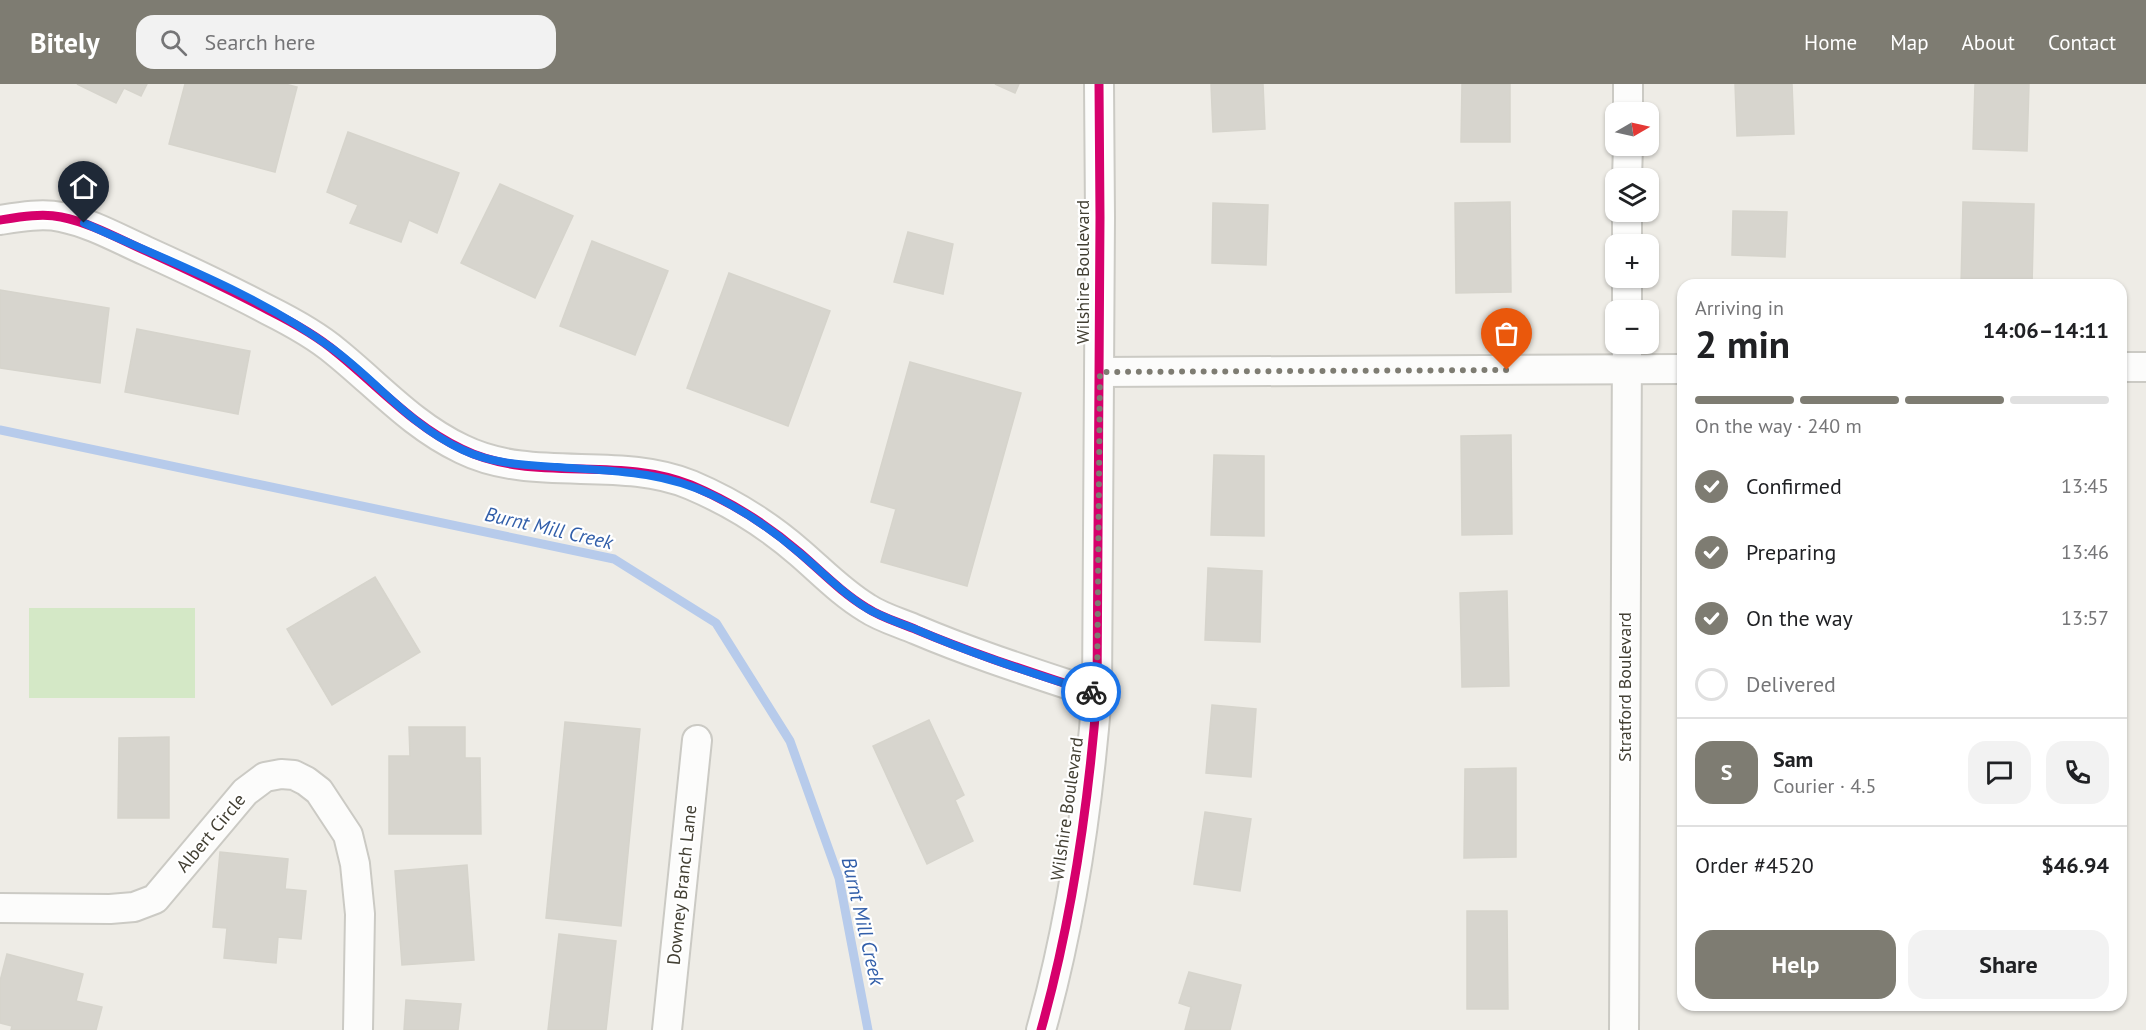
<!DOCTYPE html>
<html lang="en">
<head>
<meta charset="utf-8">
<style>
	:root { --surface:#fff; --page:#f2f2f2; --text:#202124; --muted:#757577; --line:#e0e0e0; --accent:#7e7c72 }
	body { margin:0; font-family:"PT Sans",sans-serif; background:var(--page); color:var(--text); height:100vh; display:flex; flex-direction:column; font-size:22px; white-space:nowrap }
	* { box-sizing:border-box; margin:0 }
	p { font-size:20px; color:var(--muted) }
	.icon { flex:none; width:33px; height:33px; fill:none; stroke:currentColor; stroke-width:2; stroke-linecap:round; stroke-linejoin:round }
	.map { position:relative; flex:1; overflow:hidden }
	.panel { position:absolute; left:1677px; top:195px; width:450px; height:732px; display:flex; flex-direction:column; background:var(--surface); border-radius:18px; box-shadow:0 2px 4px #0004 }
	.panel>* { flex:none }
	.needle { width:39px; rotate:81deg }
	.fabs { position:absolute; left:1605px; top:18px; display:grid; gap:12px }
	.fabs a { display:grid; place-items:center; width:54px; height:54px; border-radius:12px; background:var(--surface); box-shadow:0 2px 4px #0004; font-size:30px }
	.pin { position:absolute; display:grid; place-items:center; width:51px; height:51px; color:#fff; margin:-62px -26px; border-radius:50% 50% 50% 0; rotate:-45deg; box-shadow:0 0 6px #0007 }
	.pin .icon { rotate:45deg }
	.courier { position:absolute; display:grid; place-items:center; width:60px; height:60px; margin:-30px; border:4px solid #1a73e8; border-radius:50%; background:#fff; color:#222; box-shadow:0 2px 8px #0007 }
	.summary em { font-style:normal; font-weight:700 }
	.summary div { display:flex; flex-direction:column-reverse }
	.summary { display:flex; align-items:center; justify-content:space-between; height:102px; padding:0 18px }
	h1 { font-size:39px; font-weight:700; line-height:45px }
	.bar { display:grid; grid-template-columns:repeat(4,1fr); gap:9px 6px; align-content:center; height:72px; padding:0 18px }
	.bar i { height:8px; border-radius:4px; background:var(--line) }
	.bar .active { background:var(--accent) }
	.bar p { grid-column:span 4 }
	.line { display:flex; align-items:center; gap:15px; padding:0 18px; border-top:2px solid var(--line) }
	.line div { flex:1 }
	.round { display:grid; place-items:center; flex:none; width:63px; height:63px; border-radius:18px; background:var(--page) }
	ol { padding:0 18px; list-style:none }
	li { display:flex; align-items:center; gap:18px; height:66px }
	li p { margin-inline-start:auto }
	li .icon { padding:6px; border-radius:50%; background:var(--accent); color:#fff; stroke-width:4 }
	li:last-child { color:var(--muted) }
	li i { width:33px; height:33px; border:3px solid var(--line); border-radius:50% }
	.button { display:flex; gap:12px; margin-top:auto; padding:12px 18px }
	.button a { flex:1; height:69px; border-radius:18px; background:var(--accent); color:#fff; font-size:24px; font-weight:700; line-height:69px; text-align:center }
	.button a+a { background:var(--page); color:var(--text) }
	header { display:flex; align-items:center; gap:36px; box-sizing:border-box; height:84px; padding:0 30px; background:var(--accent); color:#fff }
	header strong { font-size:28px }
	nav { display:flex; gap:33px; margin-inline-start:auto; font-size:21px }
	.search { width:420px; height:54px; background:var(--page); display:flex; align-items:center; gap:15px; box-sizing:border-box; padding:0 21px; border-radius:18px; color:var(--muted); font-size:22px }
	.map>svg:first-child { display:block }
	.green { fill:#d4e8c6 }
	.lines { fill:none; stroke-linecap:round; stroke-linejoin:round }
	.stream { stroke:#b7cbeb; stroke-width:9 }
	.building { fill:#d7d5ce; stroke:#d6d4cc; stroke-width:1.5 }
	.minor-casing { stroke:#cbcac4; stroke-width:32 }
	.minor { stroke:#fcfcfb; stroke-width:28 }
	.cycleway-casing { stroke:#fff; stroke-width:13 }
	.cycleway { stroke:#d6006c; stroke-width:9 }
	.done { stroke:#7e7c72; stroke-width:6; stroke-dasharray:0 10.8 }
	.route { stroke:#1a73e8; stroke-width:8 }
	.labels { text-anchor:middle; stroke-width:4.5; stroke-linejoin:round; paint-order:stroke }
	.street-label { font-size:18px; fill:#423f33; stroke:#fff }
	.water-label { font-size:20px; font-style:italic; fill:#315ea9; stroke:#fff }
</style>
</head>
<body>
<header>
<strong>Bitely</strong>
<div class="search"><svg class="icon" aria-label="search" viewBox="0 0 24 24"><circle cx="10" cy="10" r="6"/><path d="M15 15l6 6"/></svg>Search here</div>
<nav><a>Home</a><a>Map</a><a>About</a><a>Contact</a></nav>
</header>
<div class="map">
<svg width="2146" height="946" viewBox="0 0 2146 946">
	<rect width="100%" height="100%" fill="#eeece6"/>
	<rect class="green" x="29" y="524" width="166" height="90"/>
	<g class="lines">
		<polyline class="stream" points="0,346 614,475 716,539 790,657 839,794 868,946"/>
	</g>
	<g class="building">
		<polygon points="77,0 147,0 141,12 124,4 116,19"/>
		<polygon points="185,0 285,0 297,3 275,88 169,60"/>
		<polygon points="995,0 1019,0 1015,9"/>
		<polygon points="1211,0 1263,0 1265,45 1213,48"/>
		<polygon points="1462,0 1510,0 1510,58 1461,58"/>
		<polygon points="1735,0 1792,0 1794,50 1737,52"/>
		<polygon points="1975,0 2029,0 2027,67 1973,65"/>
		<polygon points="348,48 459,89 437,149 409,136 401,158 350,139 358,121 327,108"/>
		<polygon points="500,100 573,132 535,214 461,179"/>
		<polygon points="1510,118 1511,208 1456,209 1455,119"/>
		<polygon points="1963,118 2034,120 2032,201 1961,201"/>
		<polygon points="1213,119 1268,121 1266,181 1212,179"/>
		<polygon points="1733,127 1787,128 1785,173 1732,171"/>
		<polygon points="908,148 953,160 943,210 894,198"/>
		<polygon points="592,157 668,187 635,271 560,242"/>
		<polygon points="729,189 830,227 788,342 687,304"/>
		<polygon points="0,206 109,224 100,299 0,284"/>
		<polygon points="137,245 250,267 238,330 125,308"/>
		<polygon points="910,278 1021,309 967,502 881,478 896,425 871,418"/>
		<polygon points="1511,351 1512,450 1462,451 1461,352"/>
		<polygon points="1214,371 1264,372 1264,452 1211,451"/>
		<polygon points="1208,484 1262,487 1260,558 1205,556"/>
		<polygon points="375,493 420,568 332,621 287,545"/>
		<polygon points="1507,507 1509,602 1462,603 1460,509"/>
		<polygon points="1212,621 1256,625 1251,693 1206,689"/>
		<polygon points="929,636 964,711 955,716 973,757 927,780 873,662"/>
		<polygon points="565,638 640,645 621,842 546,834"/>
		<polygon points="409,643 465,643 465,674 480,674 481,750 389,750 389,672 410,672"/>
		<polygon points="169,653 169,734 118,734 119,654"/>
		<polygon points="1516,684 1516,773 1464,774 1465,685"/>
		<polygon points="1205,728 1251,735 1240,807 1194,800"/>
		<polygon points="220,768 288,775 285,805 306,807 301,855 278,853 276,879 224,874 227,844 213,843"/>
		<polygon points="467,781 474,876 402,881 395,787"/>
		<polygon points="1467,827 1507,827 1508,925 1467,925"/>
		<polygon points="559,850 616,857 606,946 548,946"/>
		<polygon points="7,870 83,890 76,917 102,923 96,946 11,946 12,942 0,939 0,897"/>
		<polygon points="1189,888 1241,901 1230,946 1185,946 1191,923 1179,919"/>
		<polygon points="406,916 461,920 458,946 404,946"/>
	</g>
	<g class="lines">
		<g class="minor-casing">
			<g id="minor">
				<polyline points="1628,28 1628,0"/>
				<polyline points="1627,94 1628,62"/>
				<path d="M0 136C19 133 42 129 61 133 91 139 119 155 146 167 188 186 228 205 268 226 292 238 316 251 336 268 378 302 413 342 462 365 533 400 619 371 691 401 731 418 768 441 800 469 822 488 842 509 867 524 882 534 901 539 917 546 976 571 1037 590 1097 610"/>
				<polyline points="1627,160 1627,128"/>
				<polyline points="1627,226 1627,194"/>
				<polyline points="2121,283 2146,283"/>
				<polyline points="1100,288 1683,285"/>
				<polyline points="0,824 110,825 134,823 155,815 245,708 265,693 281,690 294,691 306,697 319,707 348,751 355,780 360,830 358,946"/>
				<polyline points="667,946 697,656"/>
				<path d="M1041 946C1072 836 1088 724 1097 610L1100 133 1099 0"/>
				<polyline points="1624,946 1627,260"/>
			</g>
		</g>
		<use href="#minor" class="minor"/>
		<g class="cycleway-casing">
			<g id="cycleway">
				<path d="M0 136C19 133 42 129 61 133 91 139 119 155 146 167 188 186 228 205 268 226 292 238 316 251 336 268 378 302 413 342 462 365 533 400 619 371 691 401 731 418 768 441 800 469 822 488 842 509 867 524 882 534 901 539 917 546 976 571 1037 590 1097 610"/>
				<path d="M1041 946C1072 836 1088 724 1097 610L1100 133 1099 0"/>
			</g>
		</g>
		<use href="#cycleway" class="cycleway"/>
	</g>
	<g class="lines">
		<polyline class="done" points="1091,608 1097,610 1100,288 1507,286"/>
		<path class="route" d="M84 139C168 177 258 210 333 265 378 298 409 341 463 366 493 380 524 381 557 383 612 387 662 387 712 411 743 426 771 445 797 467 821 486 841 509 868 525 882 533 899 539 915 545 972 570 1032 589 1091 608"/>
	</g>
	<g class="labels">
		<g class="street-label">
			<text transform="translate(1083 188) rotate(-90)" y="6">Wilshire Boulevard</text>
			<text transform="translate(1625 603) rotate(-90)" y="6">Stratford Boulevard</text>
			<text transform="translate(1067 725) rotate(-82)" y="6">Wilshire Boulevard</text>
			<text transform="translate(211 749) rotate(-50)" y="6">Albert Circle</text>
			<text transform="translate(682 801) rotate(-84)" y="6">Downey Branch Lane</text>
		</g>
		<g class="water-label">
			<text transform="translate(549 444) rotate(13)" y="7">Burnt Mill Creek</text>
			<text transform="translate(863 837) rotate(77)" y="7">Burnt Mill Creek</text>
		</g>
	</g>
</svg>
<div class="fabs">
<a><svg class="needle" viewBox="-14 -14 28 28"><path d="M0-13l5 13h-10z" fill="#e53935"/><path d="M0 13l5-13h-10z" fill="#757577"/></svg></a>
<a><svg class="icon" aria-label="layers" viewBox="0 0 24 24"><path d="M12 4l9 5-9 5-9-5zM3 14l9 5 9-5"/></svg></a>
<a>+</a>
<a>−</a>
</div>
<div class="pin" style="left:1507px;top:286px;background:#ea580c"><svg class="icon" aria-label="bag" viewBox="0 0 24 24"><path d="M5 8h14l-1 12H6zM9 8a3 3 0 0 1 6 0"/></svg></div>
<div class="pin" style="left:84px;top:139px;background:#1f2937"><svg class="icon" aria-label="home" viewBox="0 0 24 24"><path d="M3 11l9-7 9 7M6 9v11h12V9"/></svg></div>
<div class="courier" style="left:1091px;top:608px"><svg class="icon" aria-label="bike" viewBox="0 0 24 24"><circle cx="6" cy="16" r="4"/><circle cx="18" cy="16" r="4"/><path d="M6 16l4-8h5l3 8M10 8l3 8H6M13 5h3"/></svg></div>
<section class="panel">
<div class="summary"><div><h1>2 min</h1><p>Arriving in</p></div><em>14:06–14:11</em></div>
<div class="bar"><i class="active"></i><i class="active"></i><i class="active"></i><i></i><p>On the way · 240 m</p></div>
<ol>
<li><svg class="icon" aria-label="check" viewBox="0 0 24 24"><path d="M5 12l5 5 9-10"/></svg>Confirmed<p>13:45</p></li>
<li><svg class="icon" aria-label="check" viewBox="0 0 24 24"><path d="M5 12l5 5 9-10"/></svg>Preparing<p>13:46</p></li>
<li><svg class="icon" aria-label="check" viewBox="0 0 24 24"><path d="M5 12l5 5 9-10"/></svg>On the way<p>13:57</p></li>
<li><i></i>Delivered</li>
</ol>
<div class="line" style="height:108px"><b class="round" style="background:var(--accent);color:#fff">S</b><div><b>Sam</b><p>Courier · 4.5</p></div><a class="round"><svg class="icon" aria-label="chat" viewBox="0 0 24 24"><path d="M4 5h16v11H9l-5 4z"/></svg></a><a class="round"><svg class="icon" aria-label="phone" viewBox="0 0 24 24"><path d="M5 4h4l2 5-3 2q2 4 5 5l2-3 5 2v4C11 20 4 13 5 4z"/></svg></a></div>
<div class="line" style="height:78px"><div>Order #4520</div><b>$46.94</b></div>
<div class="button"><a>Help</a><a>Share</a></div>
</section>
</div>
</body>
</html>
